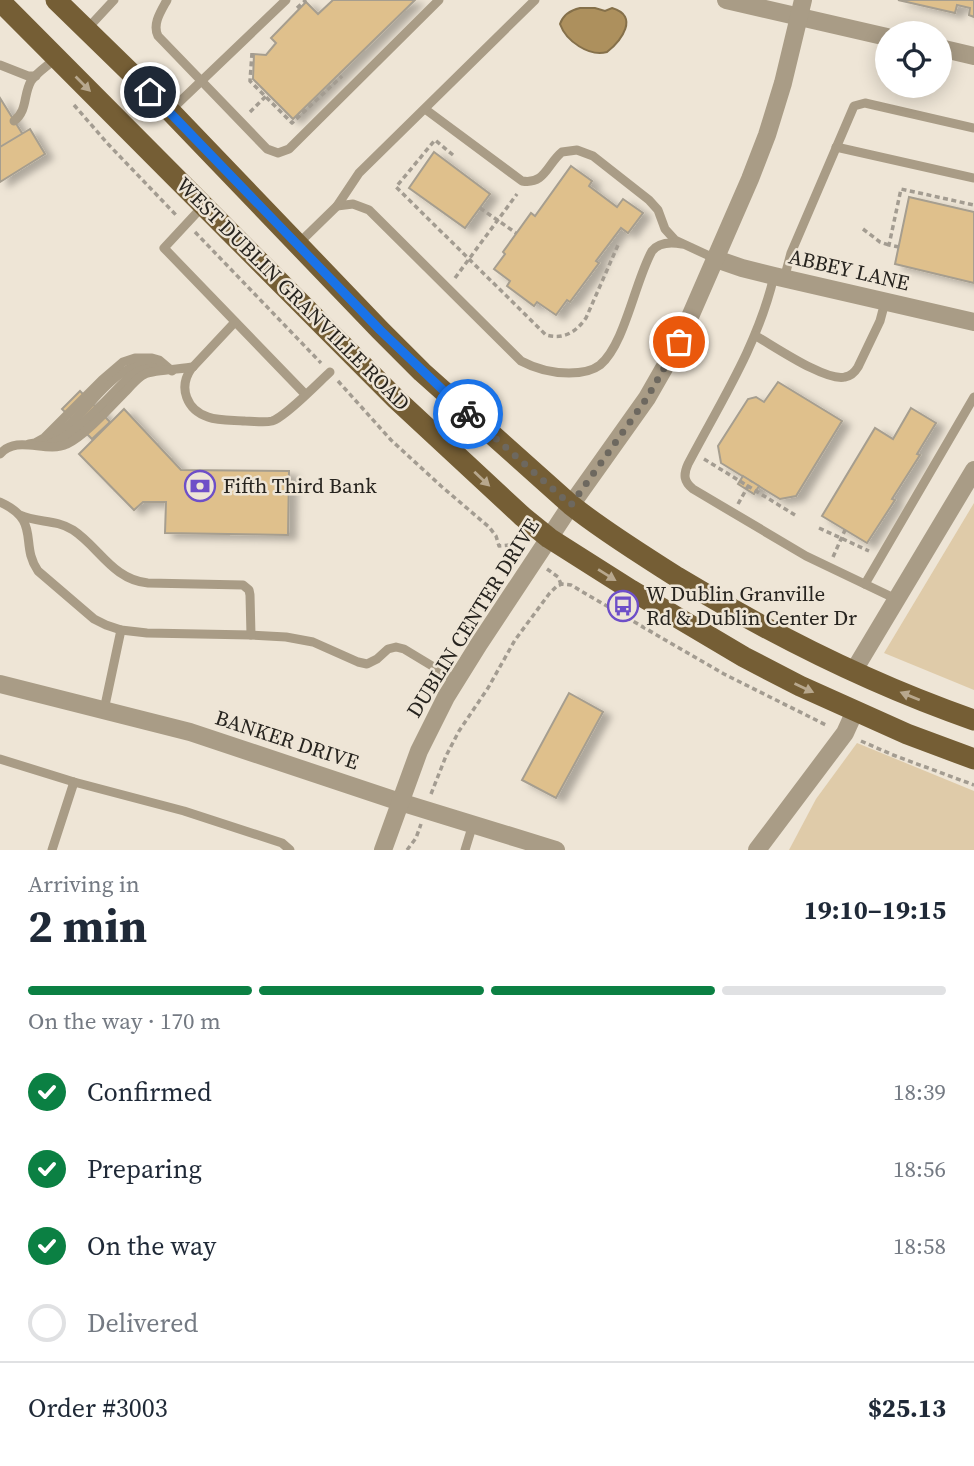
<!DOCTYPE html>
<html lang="en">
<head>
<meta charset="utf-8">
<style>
	:root { --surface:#fff; --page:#f2f2f3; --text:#1f2937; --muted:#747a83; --line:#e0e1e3; --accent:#0b8043 }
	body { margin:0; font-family:"Source Serif 4",serif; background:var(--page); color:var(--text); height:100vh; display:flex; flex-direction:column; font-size:26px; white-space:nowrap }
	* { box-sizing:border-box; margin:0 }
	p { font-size:23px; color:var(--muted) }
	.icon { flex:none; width:38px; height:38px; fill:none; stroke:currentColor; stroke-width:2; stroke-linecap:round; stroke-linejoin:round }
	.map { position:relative; height:850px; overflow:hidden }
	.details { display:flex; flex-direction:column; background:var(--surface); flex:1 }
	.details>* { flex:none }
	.fabs { position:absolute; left:875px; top:21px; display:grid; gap:14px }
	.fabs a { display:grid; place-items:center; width:77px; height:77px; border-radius:50%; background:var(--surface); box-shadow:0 4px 18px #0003; font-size:35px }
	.pin { position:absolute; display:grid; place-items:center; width:60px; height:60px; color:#fff; margin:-30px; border:4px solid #fff; border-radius:50%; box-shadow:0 2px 7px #0007 }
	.courier { position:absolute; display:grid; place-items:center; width:70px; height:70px; margin:-35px; border:5px solid #1a73e8; border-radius:50%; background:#fff; color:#222; box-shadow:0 2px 9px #0007 }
	.head em { font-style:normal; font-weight:700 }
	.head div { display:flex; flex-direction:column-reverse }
	.head { display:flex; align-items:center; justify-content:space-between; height:119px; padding:0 28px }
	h1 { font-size:46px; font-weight:700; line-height:52px }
	.bar { display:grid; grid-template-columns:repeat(4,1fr); gap:10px 7px; align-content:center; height:84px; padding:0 28px }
	.bar i { height:9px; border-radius:5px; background:var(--line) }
	.bar .current { background:var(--accent) }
	.bar p { grid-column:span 4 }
	.line { display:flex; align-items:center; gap:18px; padding:0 28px; border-top:2px solid var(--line) }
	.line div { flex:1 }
	ol { padding:0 28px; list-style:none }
	li { display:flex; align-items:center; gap:21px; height:77px }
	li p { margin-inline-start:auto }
	li .icon { padding:7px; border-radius:50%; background:var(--accent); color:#fff; stroke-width:4 }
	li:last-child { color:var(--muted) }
	li i { width:38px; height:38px; border:4px solid var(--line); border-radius:50% }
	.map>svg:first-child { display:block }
	.green { fill:#dfcba9 }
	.water { fill:#ad905d; stroke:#85704a; stroke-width:2 }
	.building { fill:#dfc08c; stroke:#a69e8f; stroke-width:2; filter:url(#shadow) }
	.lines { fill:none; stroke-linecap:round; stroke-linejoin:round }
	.path { stroke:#a39c91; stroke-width:3.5; stroke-dasharray:5 3.5; stroke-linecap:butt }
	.lane { stroke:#a99c86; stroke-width:9 }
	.street { stroke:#a99c86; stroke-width:18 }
	.primary { stroke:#755e35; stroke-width:21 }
	.oneway { fill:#b8a88e }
	.done { stroke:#6d685f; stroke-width:7; stroke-dasharray:0 12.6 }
	.route { stroke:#1a73e8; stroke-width:9 }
	.labels { text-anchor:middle; stroke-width:5; stroke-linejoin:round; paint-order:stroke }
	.street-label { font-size:21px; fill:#27241f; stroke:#eee5d6 }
	.poi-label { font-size:21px; fill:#27241f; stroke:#eee5d6; text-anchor:start }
</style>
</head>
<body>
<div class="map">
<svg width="974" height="850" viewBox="0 0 974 850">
	<defs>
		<filter id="shadow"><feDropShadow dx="8" dy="4.5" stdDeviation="3.5" flood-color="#0004"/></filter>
	</defs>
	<rect width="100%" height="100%" fill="#eee5d6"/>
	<g class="green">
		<polygon points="974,503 974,690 884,653"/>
		<polygon points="857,743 974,791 974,850 789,850 816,799"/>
	</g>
	<path class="water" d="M580 8H595L605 11 612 8C640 16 621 41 607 52 589 57 566 41 560 24 563 15 571 10 580 8Z"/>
	<g class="building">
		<polygon points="333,0 415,0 293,119 253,79 254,54 266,55 276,43 271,38 306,2 318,14"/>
		<polygon points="898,0 974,0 974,17 969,15 970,8 957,5 955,13"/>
		<polygon points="0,98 25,138 0,153"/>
		<polygon points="30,129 45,154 0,182 0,147"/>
		<polygon points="434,152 490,194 465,228 409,188"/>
		<polygon points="571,166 592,181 589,186 617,207 623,199 643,213 628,233 621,228 596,261 599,263 570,302 567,300 556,315 537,302 534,306 507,286 510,281 494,269 505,254 503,252 531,213 535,216"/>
		<polygon points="909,197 974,212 974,283 895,264"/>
		<polygon points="778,382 842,421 796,496 780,499 721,463 718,446 748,399 756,397 764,402"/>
		<polygon points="80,391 110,422 92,439 62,409"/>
		<polygon points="911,408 936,423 917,454 920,455 892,499 895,500 867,543 822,516 875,428 893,439"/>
		<polygon points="124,409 181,470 289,471 288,535 165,533 166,502 143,502 134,510 79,454"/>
		<polygon points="743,476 759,486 754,494 738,484"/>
		<polygon points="569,693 603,712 556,798 522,780"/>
	</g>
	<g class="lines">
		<g class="path">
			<polyline points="297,8 306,0"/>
			<polyline points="252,53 250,81 292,123 342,76"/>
			<polyline points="74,105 108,144 176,215"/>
			<polyline points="250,112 268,94"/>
			<path d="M453 155 435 140 396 187 546 335C564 340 576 332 586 318L618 245"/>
			<polyline points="480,208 516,233"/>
			<polyline points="863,229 880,242 889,245"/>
			<polyline points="195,232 321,363"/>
			<polyline points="899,247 889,245 901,189 974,205"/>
			<polyline points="455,278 517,194"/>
			<polyline points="338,381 391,440 441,486 489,527 496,536 499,546 510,545 520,551"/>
			<polyline points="704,459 795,515"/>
			<polyline points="738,504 751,481"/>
			<polyline points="819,528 869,551"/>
			<polyline points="833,557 845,530"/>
			<polyline points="547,569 558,577 561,584"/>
			<polyline points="861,741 893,755 974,785"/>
			<polyline points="431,794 446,756 459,731 488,688 515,640 549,594 557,586 562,584 571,585 593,598 724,674 828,726"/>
			<polyline points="407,850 416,838 421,824"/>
		</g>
		<g class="lane">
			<path d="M167 0C161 11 152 24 158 36L267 149 278 153 289 149 439 0"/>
			<polyline points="87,29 114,0"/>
			<polyline points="0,65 28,76 36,76"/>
			<path d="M425 109 522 181C545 185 547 164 562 152L577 150 593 156 649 200 658 210 665 229 675 240 716 259"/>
			<polyline points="171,110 286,0"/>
			<path d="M14 121C28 110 23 95 31 81 37 72 49 65 56 58"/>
			<polyline points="836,147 974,178"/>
			<polyline points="203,206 164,248 305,394"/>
			<path d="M337 206 353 204 369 210 521 361C536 369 552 373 569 373 579 373 591 372 600 365 625 344 635 281 652 251 659 242 671 242 682 244"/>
			<polyline points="298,244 337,206 359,173 535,0"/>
			<path d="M774 276C758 345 720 403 688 464 683 475 684 482 693 489L806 556 896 599"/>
			<polyline points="784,279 791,253 854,106 865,103 974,128"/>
			<path d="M235 322 191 369C178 388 187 410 208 417 219 421 233 420 245 421 254 421 264 423 272 421 285 417 318 383 330 372"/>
			<path d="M756 336C774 346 826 382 845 377 851 376 855 372 858 367L880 321 885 302"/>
			<path d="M40 443C84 430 108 356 158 364"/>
			<path d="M51 443C76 436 110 395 130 376L139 371 146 369"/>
			<polyline points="29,444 35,443 44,438 102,380 123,362 135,358 152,358 159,360 172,371"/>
			<path d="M0 454C17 434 46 454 67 444 84 437 114 403 128 389 133 384 138 377 145 374 153 370 182 369 193 367"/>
			<path d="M0 502C42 521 19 544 38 571L94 619 106 625 121 630 147 633 251 635 286 637 313 642 358 662 367 664 377 659 388 649 396 647 404 649 457 681"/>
			<path d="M20 515C37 523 56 519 73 530 99 547 113 580 148 583L243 585 249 590 250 595 251 635"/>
			<polyline points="865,584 974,397"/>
			<polyline points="104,710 121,630"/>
			<polyline points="0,759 74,782 184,811 282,843 290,850"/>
			<polyline points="52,850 74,782"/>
			<polyline points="465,850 473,824"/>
		</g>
		<g class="street">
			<polyline points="726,0 887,37"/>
			<polyline points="940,48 974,56"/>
			<polyline points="716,259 742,268 774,276 974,322"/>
			<polyline points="853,672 974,470"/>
			<polyline points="0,684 190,732 400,802 556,850"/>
			<polyline points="383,850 419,751 446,697 479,644 571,505 647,398 679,342 750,179 767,135 783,83 803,0"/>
			<polyline points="757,850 845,733 855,711"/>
		</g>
		<g class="primary">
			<path d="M56 0 170 111 380 330 422 372 571 505C605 532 641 554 677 577 771 634 870 684 974 720"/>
			<polyline points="0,1 396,399 522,516 549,538 631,590 744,657 800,686 907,734 974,759"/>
		</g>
	</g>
	<defs><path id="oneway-solid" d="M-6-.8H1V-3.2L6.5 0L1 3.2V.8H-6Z" transform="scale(1.75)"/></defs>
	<g class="oneway">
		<use href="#oneway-solid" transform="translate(83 84) rotate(45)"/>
		<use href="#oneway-solid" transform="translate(482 479) rotate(43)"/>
		<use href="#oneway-solid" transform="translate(607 575) rotate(32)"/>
		<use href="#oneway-solid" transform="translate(804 688) rotate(25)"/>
		<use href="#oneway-solid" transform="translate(910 696) rotate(-158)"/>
	</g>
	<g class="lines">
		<polyline class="done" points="468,414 571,505 647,398 679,342"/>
		<polyline class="route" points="150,92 380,330 468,414"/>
	</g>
	<defs>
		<g id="bank-ring" transform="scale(1.575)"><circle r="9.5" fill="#eee5d6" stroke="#6e4fc8" stroke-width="1.5"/><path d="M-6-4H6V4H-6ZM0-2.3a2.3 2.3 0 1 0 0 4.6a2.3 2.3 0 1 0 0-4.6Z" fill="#6e4fc8"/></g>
		<g id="bus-ring" transform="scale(1.575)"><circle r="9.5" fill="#eee5d6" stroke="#6e4fc8" stroke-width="1.5"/><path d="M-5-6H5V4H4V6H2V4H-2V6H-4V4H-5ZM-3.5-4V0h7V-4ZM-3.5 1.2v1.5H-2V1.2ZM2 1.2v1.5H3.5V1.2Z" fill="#6e4fc8"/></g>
	</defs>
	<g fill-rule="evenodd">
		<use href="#bank-ring" x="200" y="486"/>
		<use href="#bus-ring" x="623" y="606"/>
	</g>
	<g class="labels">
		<g class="street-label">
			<text transform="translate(849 270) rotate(13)" y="7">ABBEY LANE</text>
			<text transform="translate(293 294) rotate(45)" y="7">WEST DUBLIN GRANVILLE ROAD</text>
			<text transform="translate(473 618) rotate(-58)" y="7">DUBLIN CENTER DRIVE</text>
			<text transform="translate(287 740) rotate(18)" y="7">BANKER DRIVE</text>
		</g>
		<g class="poi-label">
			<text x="223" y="493">Fifth Third Bank</text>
			<text x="646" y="601">W Dublin Granville<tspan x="646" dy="24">Rd &amp; Dublin Center Dr</tspan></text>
		</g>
	</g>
</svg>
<div class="fabs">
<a><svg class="icon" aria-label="locate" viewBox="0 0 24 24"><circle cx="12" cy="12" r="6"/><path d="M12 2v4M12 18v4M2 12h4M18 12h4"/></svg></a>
</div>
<div class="pin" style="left:679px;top:342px;background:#ea580c"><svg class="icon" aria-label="bag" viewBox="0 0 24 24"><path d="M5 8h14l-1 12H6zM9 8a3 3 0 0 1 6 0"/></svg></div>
<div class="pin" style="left:150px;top:92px;background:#1f2937"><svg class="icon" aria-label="home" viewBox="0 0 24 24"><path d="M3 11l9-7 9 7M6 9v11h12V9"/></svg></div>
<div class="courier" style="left:468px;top:414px"><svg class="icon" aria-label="bike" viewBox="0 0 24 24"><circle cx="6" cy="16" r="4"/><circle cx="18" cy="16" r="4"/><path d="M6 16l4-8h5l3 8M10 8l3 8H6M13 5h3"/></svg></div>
</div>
<section class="details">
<div class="head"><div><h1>2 min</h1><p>Arriving in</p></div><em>19:10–19:15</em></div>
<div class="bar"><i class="current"></i><i class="current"></i><i class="current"></i><i></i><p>On the way · 170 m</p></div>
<ol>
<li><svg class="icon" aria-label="check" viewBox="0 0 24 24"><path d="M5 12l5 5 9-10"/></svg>Confirmed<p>18:39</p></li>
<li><svg class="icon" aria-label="check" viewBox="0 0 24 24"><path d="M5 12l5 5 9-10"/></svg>Preparing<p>18:56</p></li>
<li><svg class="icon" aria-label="check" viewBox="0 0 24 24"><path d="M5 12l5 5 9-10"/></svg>On the way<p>18:58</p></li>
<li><i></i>Delivered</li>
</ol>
<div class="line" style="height:91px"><div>Order #3003</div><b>$25.13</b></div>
</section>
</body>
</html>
